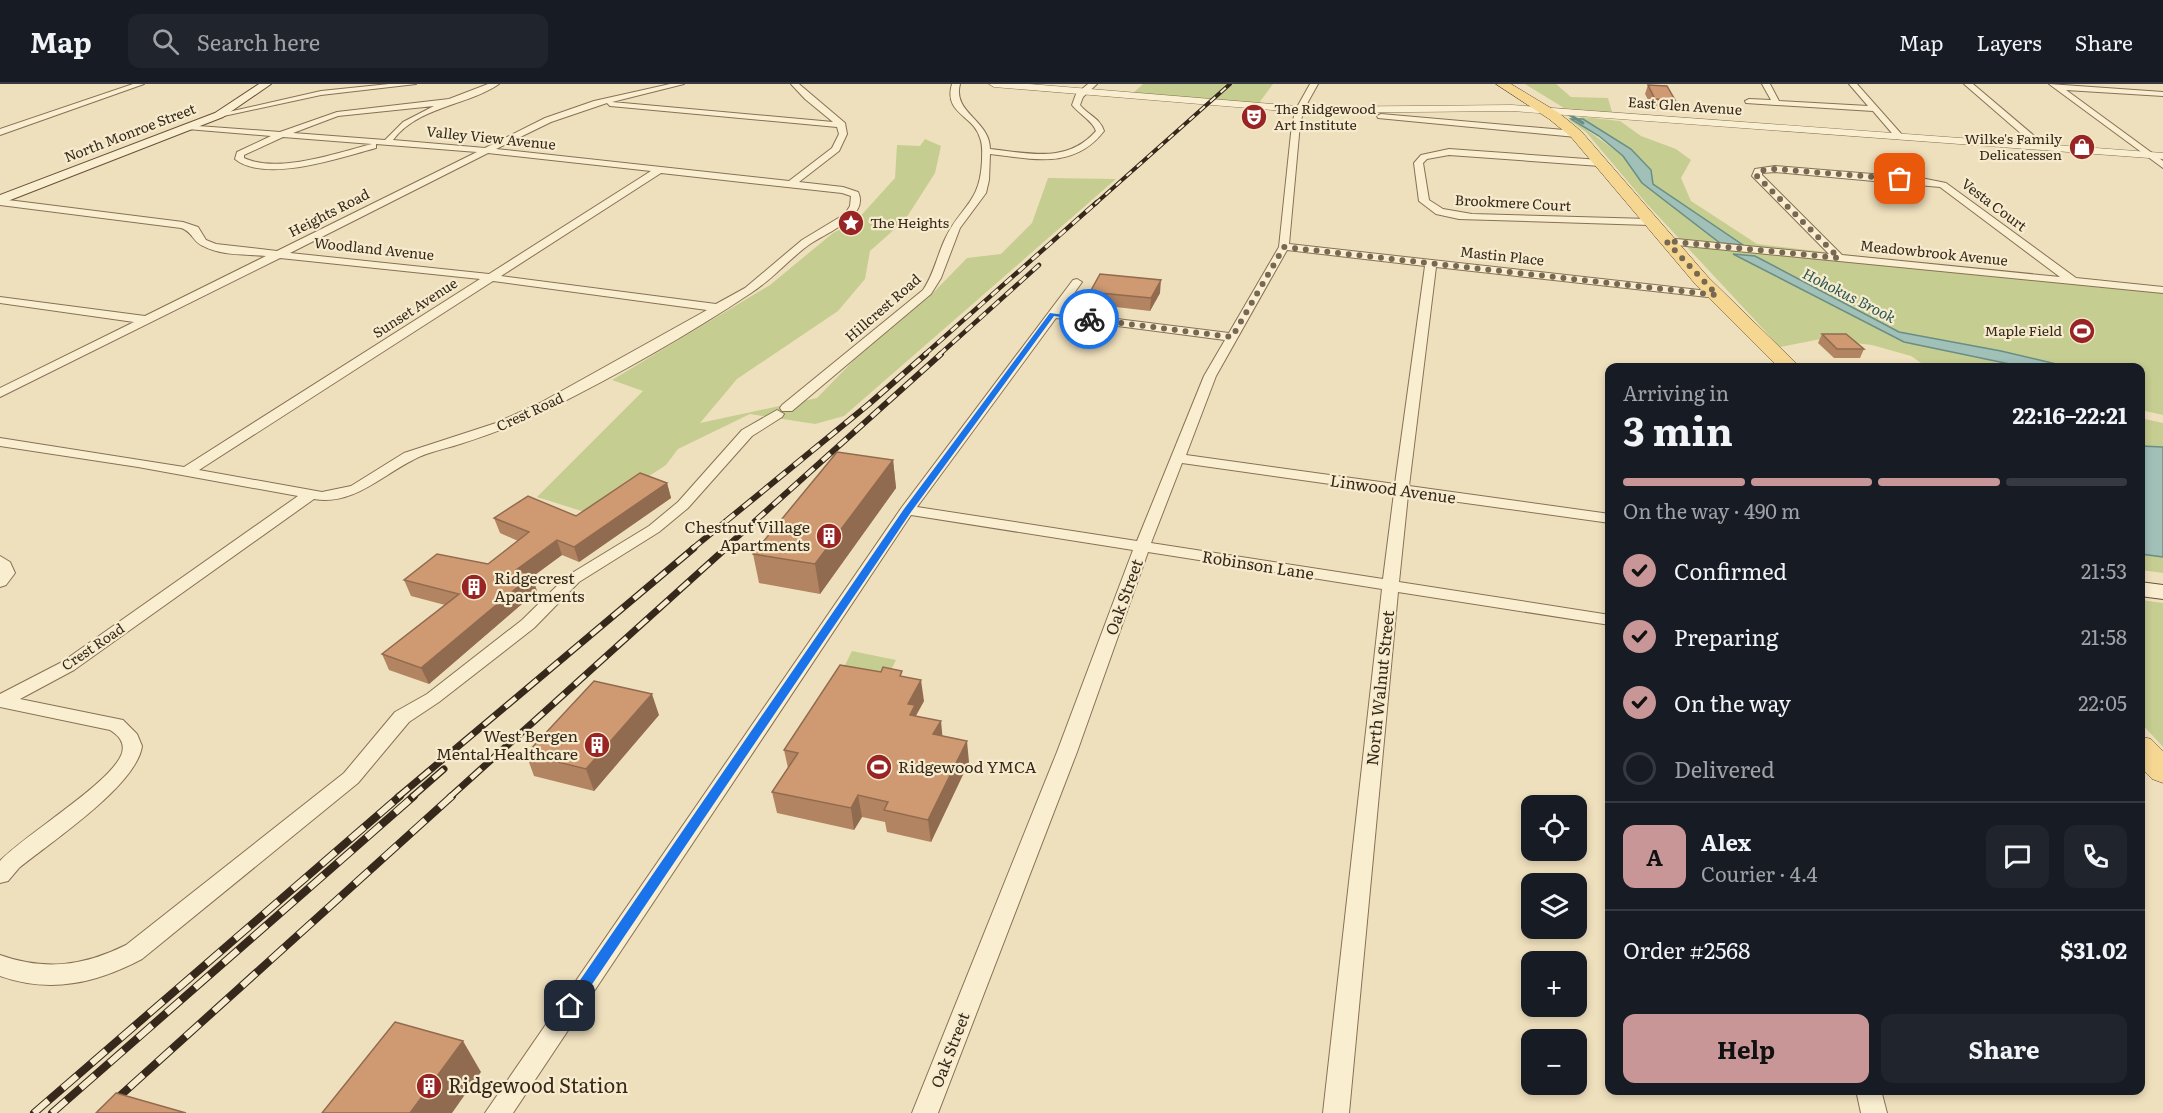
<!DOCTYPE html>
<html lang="en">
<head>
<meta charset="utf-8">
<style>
	:root { --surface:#171b24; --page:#20242c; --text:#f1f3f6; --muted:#9ea1a6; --line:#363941; --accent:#c99698 }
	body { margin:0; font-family:Literata,serif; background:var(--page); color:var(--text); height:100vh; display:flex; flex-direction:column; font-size:22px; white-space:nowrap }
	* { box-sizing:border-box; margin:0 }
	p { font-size:20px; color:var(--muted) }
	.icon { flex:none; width:33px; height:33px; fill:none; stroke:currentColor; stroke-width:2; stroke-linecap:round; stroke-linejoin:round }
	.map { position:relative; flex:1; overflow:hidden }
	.panel { position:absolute; left:1605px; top:279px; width:540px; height:732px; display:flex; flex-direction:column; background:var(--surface); border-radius:12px; box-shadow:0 3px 9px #0003 }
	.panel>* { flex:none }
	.buttons { position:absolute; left:1521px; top:711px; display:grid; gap:12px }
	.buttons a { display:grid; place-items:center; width:66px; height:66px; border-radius:12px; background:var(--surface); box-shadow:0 3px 9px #0003; font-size:30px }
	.pin { position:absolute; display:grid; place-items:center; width:51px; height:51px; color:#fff; margin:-26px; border-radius:12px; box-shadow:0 3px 9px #0006 }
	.courier { position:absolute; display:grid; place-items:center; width:60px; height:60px; margin:-30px; border:4px solid #1a73e8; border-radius:50%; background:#fff; color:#222; box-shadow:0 2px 8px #0007 }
	.overview em { font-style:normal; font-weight:700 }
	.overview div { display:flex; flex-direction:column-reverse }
	.overview { display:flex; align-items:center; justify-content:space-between; height:102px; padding:0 18px }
	h1 { font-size:39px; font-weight:700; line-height:45px }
	.bar { display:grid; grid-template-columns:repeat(4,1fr); gap:9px 6px; align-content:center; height:72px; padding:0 18px }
	.bar i { height:8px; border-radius:4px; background:var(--line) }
	.bar .active { background:var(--accent) }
	.bar p { grid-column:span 4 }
	.line { display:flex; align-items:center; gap:15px; padding:0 18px; border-top:2px solid var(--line) }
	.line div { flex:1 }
	.round { display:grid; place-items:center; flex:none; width:63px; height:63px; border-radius:12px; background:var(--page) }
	ol { padding:0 18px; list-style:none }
	li { display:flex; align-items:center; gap:18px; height:66px }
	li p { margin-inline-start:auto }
	li .icon { padding:6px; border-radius:50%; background:var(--accent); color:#111; stroke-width:4 }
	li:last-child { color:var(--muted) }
	li i { width:33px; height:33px; border:3px solid var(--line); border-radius:50% }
	.action { display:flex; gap:12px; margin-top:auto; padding:12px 18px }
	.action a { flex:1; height:69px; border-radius:12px; background:var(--accent); color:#111; font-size:24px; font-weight:700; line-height:69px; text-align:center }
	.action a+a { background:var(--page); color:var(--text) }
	header { display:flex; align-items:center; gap:36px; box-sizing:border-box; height:84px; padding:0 30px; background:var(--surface); border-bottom:2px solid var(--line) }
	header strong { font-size:28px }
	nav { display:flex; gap:33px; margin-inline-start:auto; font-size:21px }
	.search { width:420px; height:54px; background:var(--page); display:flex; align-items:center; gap:15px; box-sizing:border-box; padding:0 21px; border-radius:12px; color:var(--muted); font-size:22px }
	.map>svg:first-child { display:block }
	.green { fill:#c6cd91; fill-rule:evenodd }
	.water { fill:#a1c0b7; stroke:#688e85; stroke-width:1.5 }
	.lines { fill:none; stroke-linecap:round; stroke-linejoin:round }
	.stream { stroke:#688e85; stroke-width:3 }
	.minor-casing { stroke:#877156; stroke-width:2 }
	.tertiary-casing { stroke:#877156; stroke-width:1 }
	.secondary-casing { stroke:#695139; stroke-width:2 }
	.primary-casing { stroke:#553e2b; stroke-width:1 }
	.minor { fill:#faeed0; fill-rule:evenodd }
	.tertiary { fill:#faeed0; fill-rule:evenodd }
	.secondary { fill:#faeed0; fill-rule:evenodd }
	.primary { fill:#f5d792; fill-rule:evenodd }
	.rail-far4-casing { stroke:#36281b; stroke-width:4 }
	.rail-far3-casing { stroke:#36281b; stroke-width:4.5 }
	.rail-far2-casing { stroke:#36281b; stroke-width:6 }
	.rail-far1-casing { stroke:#36281b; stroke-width:7 }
	.rail-casing { stroke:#36281b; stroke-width:8 }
	.rail-far4 { stroke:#f6ebcd; stroke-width:2; stroke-dasharray:7; stroke-linecap:butt }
	.rail-far3 { stroke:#f6ebcd; stroke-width:3; stroke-dasharray:9; stroke-linecap:butt }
	.rail-far2 { stroke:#f6ebcd; stroke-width:4; stroke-dasharray:11; stroke-linecap:butt }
	.rail-far1 { stroke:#f6ebcd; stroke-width:4.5; stroke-dasharray:14; stroke-linecap:butt }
	.rail { stroke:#f6ebcd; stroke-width:6; stroke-dasharray:19; stroke-linecap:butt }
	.wall { fill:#b28461 }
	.shaded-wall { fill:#916b4f }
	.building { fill:#cf9971; stroke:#916b4f; stroke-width:1.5 }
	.route { fill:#1a73e8 }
	.done { stroke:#776854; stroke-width:6; stroke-dasharray:0 10.8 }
	.labels { text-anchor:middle; stroke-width:4.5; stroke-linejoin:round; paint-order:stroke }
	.far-street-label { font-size:14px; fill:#36281b; stroke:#f6ebcd }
	.far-poi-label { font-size:14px; fill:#36281b; stroke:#f6ebcd; text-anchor:start }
	.far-water-label { font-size:15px; font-style:italic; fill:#2a5754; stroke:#f6ebcd }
	.street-label { font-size:16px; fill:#36281b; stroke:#f6ebcd }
	.poi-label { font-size:16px; fill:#36281b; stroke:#f6ebcd; text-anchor:end }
	.near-poi-label { font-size:20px; fill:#36281b; stroke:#f6ebcd; text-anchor:start }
</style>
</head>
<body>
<header>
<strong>Map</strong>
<div class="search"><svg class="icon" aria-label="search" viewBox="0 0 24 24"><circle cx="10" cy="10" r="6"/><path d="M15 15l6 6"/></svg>Search here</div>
<nav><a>Map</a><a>Layers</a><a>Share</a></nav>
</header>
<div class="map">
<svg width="2163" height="1029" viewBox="0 0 2163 1029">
	<rect width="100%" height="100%" fill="#efe0bd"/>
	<g class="green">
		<polygon points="1143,0 1273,0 1259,19 1132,10"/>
		<polygon points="1525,0 1556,0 1571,13 1608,14 1612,28 1564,24"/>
		<path d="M1583 33 1620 37 1641 52 1676 65 1691 76 1681 94 1691 117 1757 160 2163 208V331L2141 326 2140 284 1927 283 1911 272 1872 261 1821 255 1780 263 1646 119 1586 48 1569 36ZM1572 35 1631 65 1651 86 1653 100 1742 161 1720 159 1642 99 1623 72Z"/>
		<polygon points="925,55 941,62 935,89 905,136 870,167 865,195 838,227 737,295 700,339 817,314 853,277 929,213 967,174 1001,170 1032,139 1048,94 1116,95 844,332 815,340 750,330 678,365 666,381 591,430 537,413 643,307 612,296 770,201 833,149 856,137 895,94 897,61 920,62"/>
		<polygon points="2140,334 2163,339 2163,489 2141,486"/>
		<polygon points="2141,516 2163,519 2163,663 2141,639"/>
		<polygon points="852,567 896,576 886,596 842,587"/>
	</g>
	<g class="water">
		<polygon points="1571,35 1583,35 1631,65 1651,86 1653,100 1743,161 1720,159 1642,99 1623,72 1599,52"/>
		<polygon points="1733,170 1755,172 1899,248 2001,267 2069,283 2024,283 1904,258"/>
		<polygon points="2140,362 2163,363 2163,473 2141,470"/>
	</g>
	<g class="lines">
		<polyline class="stream" points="1565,28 1583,39"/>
		<g class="minor-casing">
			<g id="minor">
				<polygon points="133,0 144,0 0,51 0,45"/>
				<polygon points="389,0 416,0 321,11 219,33 215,31 321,7"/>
				<path d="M488 0H499C469 21 417 23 393 56L485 64 545 34 594 17 670 0H684L612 18 833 38 805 15 791 0H799L845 39 847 50 839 67 799 98 843 103 858 108C870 132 826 149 810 160 789 175 773 195 751 209 688 251 617 291 549 325 520 339 491 350 460 360 445 365 427 368 413 376 381 392 352 422 314 415L74 586 20 615 123 636 137 650 142 662C137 701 51 758 19 784L8 797 0 799V777C24 751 113 698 122 669 125 658 119 652 110 646L0 623V610L62 578 298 412 138 383 0 362V354L184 383 480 195 280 174 0 313V304L134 238 0 219V213L145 232 266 172C246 170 221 172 203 162 192 157 193 148 181 144L0 121V115L183 138 198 143 206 156 216 160 277 167 477 68 376 60V64C342 73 265 100 235 75L237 68 271 52 187 45 183 43 184 41 280 48 337 28 449 15ZM607 19 610 22 837 43 839 50 832 64 789 97 496 65 551 38ZM434 22 403 38 385 56 293 49 338 32ZM283 53 372 60C336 69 278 90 244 74V71ZM488 69 651 87 489 190 290 169ZM661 89 842 109 851 112 850 122 845 130 802 156 745 204 716 220 501 192ZM493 197 707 226 540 319 496 339 404 369 351 402 322 408 199 386Z"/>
				<path d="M952 0H960C952 29 990 36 990 65 1029 69 1067 80 1096 47 1093 37 1079 30 1072 21L1076 10 1088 0H1097L1083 13 1080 21C1088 31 1100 34 1104 47 1074 86 1033 75 990 70L989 96 986 109 960 144 941 194 931 210 792 327H782L780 324 782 321 923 206C934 190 937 172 945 155 961 121 980 120 982 77 982 69 983 61 980 54 974 31 943 30 952 0Z"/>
				<path d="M1310 0H1318L1304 25 1300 40 1289 160 1717 208 1723 211 1717 214 1436 183 1409 402 1610 430V439L1408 411 1399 498 1610 531V541L1398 508 1349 1029H1323L1382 505 1148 468 1077 668 938 1029H912L1057 668 1133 466 911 431 513 1029H485L902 423 1073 196 1077 195 1082 198 1061 228 1229 249 1279 163 1292 40 1296 25ZM1287 166 1425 182 1395 400 1186 371 1216 292ZM1056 234 1225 256 1204 292 1137 457 917 423ZM1182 379 1394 409 1383 495 1151 459Z"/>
				<polygon points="1762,0 1770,0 1779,17 1868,22 1849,0 1857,0 1904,53 1897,55 1873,27 1746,19 1745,17 1749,15 1771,16"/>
				<polygon points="1964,0 1973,0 2045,61 2045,65 2039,65"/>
				<polygon points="2049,0 2163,8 2163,12 2066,6 2163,77 2163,84"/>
				<polygon points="1381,30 1576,47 1580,50 1576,53 1378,34 1377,32"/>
				<polygon points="1449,65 1600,76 1604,79 1600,82 1449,71 1427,75 1423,79 1429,116 1443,125 1472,130 1649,135 1654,138 1649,141 1459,135 1436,130 1419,117 1414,79 1421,71"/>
				<path d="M1775 82 1921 94 1946 99 2076 194 2163 203V209L1666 160 1661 157 1666 154 1829 170 1752 92 1755 85ZM1775 88 1940 103 2060 193 1842 171 1762 91V89Z"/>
				<path d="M777 326 784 330 782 333 752 352 688 424 659 448 579 498 534 544 439 618 409 638 358 699 142 875C96 899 51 910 0 892V871C45 887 84 882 126 861L344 689 395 628 427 610 522 536 567 492 649 442 678 418 742 346Z"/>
				<polygon points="0,472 10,478 15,489 6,501 0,503"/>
				<polygon points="1856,1006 1881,1006 1887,1029 1861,1029"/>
			</g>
		</g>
		<g class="tertiary-casing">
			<polygon id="tertiary" points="989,0 1029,0 1309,23 1512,21 2163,69 2163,75 1512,27 1309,29 994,3"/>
		</g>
		<g class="secondary-casing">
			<g id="secondary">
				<polygon points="259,0 271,0 223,33 0,120 0,111 215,29"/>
				<polygon points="2140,498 2163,501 2163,515 2140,512"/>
			</g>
		</g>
		<g class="primary-casing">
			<g id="primary">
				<polygon points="1496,0 1511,0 1559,29 1581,47 1708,193 1801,284 1779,284 1696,201 1571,53 1549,35"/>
				<polygon points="2140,652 2151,655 2163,667 2163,699 2152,695 2140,683"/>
			</g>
		</g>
		<use href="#minor" class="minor"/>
		<use href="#tertiary" class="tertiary"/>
		<use href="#secondary" class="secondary"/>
		<use href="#primary" class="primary"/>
		<g class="rail-far4-casing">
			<polyline id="rail-far4" points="1095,120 1230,0"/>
		</g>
		<g class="rail-far3-casing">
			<g id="rail-far3">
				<polyline points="924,271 1097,118"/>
				<polyline points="939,271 1039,181"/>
			</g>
		</g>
		<g class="rail-far2-casing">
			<g id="rail-far2">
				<polyline points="692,465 869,320 926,270"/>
				<polyline points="724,465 941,270"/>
			</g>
		</g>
		<g class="rail-far1-casing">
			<g id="rail-far1">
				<polyline points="398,713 694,464"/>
				<polyline points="412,713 444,685"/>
				<polyline points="450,713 726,464"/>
			</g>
		</g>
		<g class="rail-casing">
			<g id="rail">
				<polyline points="34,1029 400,712"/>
				<polyline points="52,1029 414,712"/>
				<polyline points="101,1029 452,712"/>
			</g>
		</g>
		<use href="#rail-far4" class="rail-far4"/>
		<use href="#rail-far3" class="rail-far3"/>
		<use href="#rail-far2" class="rail-far2"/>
		<use href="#rail-far1" class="rail-far1"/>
		<use href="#rail" class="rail"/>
	</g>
	<g class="wall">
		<polygon points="1648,1 1675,16 1672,26 1653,25 1645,10"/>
		<polygon points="1090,208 1160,209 1150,227 1090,220"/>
		<polygon points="1822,250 1864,265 1860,274 1834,274 1818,259"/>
		<polygon points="893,376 896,404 820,510 759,499 753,470"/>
		<polygon points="667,399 671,414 579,478 562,471 532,493 537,507 429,600 389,586 382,570 445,521 411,512 404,496 488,480 518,457 500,449 494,434 576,432"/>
		<polygon points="903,592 924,617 916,632 942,652 969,678 931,758 887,748 885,738 862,733 854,746 777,729 772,708 788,684 784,666"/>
		<polygon points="659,631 594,707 534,692 526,670"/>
	</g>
	<g class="shaded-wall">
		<polygon points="1161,196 1160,209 1150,227 1151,214"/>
		<polygon points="893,376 896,404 820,510 815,480"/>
		<polygon points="667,399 671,414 579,478 574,463"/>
		<polygon points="557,456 562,471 532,493 537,507 429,600 421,584 516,486"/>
		<polygon points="921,596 924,617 916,631 917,643 912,652 908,620"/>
		<polygon points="652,610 659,631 594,707 586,685"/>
		<polygon points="941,637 943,658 933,650"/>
		<polygon points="967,657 969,678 931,758 928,736"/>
		<polygon points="858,711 862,733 854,746 851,724"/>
		<polygon points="463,957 481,988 452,1029 410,1029"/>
	</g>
	<g class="building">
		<polygon points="1648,1 1667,2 1675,16 1655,15"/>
		<polygon points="1100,190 1161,196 1151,214 1090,208"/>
		<polygon points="1822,250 1846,250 1864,265 1837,265"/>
		<polygon points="837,368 893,376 815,480 753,470"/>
		<polygon points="640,389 667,399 574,463 557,456 516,486 532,491 421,584 382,570 459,510 404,496 437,470 488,480 529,448 494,434 528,412 576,432"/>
		<polygon points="840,581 881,588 883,583 902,587 900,592 921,596 908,620 915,621 910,631 941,637 933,650 967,657 928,736 884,726 888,718 858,711 851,724 772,708 798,669 784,666"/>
		<polygon points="594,597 652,610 586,685 526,670"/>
		<polygon points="395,938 463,957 410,1029 322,1029"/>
		<polygon points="116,1009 186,1029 96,1029"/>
	</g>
	<polygon class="route" points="1050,229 1093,235 1089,237 1054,232 911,428 574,927 570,929 565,927 563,922 565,918 904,425"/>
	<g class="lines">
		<polyline class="done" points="1089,235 1232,253 1284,163 1717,211 1666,157 1839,174 1757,92 1758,87 1775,85 1900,95"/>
	</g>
	<defs>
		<g id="theatre-disc" transform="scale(1.35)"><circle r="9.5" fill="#982424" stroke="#f6ebcd"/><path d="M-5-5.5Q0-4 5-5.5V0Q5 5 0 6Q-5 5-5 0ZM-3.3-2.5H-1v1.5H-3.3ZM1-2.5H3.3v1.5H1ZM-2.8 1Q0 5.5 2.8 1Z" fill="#fff"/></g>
		<g id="shop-disc" transform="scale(1.35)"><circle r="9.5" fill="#982424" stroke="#f6ebcd"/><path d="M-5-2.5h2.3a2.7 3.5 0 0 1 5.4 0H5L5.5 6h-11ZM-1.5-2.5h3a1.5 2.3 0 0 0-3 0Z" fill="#fff"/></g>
		<g id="sight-disc" transform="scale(1.35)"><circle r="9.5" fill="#982424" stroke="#f6ebcd"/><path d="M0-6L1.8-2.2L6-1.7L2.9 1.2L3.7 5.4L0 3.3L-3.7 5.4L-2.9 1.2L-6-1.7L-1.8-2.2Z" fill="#fff"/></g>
		<g id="stadium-disc" transform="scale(1.35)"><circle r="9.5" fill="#982424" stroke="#f6ebcd"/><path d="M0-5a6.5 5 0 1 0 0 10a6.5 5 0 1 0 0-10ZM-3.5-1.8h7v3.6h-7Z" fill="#fff"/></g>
		<g id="building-disc" transform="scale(1.35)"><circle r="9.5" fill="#982424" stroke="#f6ebcd"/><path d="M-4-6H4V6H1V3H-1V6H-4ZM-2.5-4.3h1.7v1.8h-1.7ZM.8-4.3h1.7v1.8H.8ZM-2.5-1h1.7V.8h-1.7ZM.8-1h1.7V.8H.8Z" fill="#fff"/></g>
	</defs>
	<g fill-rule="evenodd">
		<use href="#theatre-disc" x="1254" y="33"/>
		<use href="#shop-disc" x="2082" y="63"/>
		<use href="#sight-disc" x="851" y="139"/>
		<use href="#stadium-disc" x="2082" y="247"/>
		<use href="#building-disc" x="829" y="452"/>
		<use href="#building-disc" x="474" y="503"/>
		<use href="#building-disc" x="597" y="661"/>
		<use href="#stadium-disc" x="879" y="683"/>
		<use href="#building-disc" x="429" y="1002"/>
	</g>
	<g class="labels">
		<g class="far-street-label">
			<text transform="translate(1685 22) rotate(4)" y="5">East Glen Avenue</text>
			<text transform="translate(130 49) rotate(-21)" y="5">North Monroe Street</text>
			<text transform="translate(491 54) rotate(6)" y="5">Valley View Avenue</text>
			<text transform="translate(1513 119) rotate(3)" y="5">Brookmere Court</text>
			<text transform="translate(1994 121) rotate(37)" y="5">Vesta Court</text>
			<text transform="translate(329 129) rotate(-27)" y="5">Heights Road</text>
			<text transform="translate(374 165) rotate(6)" y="5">Woodland Avenue</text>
			<text transform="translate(1934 169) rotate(6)" y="5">Meadowbrook Avenue</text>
			<text transform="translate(1502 172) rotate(6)" y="5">Mastin Place</text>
			<text transform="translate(415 224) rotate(-33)" y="5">Sunset Avenue</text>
			<text transform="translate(883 224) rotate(-41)" y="5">Hillcrest Road</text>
			<text transform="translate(530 328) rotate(-25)" y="5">Crest Road</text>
			<text transform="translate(93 563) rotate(-34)" y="5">Crest Road</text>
		</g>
		<g class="far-poi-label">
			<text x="1274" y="30">The Ridgewood<tspan x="1274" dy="16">Art Institute</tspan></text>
			<text x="2062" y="60" text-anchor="end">Wilke's Family<tspan x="2062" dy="16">Delicatessen</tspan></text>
			<text x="870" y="144">The Heights</text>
			<text x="2062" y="252" text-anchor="end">Maple Field</text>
		</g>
		<g class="far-water-label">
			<text transform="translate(1849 212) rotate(27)" y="5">Hohokus Brook</text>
		</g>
		<g class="street-label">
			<text transform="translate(1393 405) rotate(8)" y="6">Linwood Avenue</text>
			<text transform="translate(1258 481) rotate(9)" y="6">Robinson Lane</text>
			<text transform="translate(1124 513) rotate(-70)" y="6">Oak Street</text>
			<text transform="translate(1380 604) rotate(-84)" y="6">North Walnut Street</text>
			<text transform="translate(950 966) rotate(-69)" y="6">Oak Street</text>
		</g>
		<g class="poi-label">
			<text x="810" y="449">Chestnut Village<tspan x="810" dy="18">Apartments</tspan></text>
			<text x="494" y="500" text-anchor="start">Ridgecrest<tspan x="494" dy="18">Apartments</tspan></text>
			<text x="578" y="658">West Bergen<tspan x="578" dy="18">Mental Healthcare</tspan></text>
			<text x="898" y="689" text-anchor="start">Ridgewood YMCA</text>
		</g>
		<g class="near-poi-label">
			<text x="448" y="1009">Ridgewood Station</text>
		</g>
	</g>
</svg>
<div class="buttons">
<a><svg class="icon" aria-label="locate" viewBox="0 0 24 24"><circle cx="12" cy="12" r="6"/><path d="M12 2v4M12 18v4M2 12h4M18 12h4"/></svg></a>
<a><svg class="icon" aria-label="layers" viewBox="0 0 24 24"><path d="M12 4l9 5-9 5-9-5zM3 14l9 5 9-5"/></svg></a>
<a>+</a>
<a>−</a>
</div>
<div class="pin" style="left:1900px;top:95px;background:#ea580c"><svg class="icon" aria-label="bag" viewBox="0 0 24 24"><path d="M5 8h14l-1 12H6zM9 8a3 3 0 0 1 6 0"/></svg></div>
<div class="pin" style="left:570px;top:922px;background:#1f2937"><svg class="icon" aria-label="home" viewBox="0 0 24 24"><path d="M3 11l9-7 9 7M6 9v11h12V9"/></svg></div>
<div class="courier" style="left:1089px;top:235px"><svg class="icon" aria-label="bike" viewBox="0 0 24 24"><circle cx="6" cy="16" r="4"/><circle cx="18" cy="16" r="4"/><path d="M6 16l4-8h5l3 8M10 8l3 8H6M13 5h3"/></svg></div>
<section class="panel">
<div class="overview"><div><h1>3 min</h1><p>Arriving in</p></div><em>22:16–22:21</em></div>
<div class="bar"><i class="active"></i><i class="active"></i><i class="active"></i><i></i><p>On the way · 490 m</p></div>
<ol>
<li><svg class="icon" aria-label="check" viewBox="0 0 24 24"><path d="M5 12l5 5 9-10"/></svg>Confirmed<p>21:53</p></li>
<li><svg class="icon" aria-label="check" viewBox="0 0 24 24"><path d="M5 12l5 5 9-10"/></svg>Preparing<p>21:58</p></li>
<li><svg class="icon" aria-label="check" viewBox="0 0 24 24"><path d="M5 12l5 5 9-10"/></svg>On the way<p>22:05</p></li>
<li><i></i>Delivered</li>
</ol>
<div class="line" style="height:108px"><b class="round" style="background:var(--accent);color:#111">A</b><div><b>Alex</b><p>Courier · 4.4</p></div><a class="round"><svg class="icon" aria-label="chat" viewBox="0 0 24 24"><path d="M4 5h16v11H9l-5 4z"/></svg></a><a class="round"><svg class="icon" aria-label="phone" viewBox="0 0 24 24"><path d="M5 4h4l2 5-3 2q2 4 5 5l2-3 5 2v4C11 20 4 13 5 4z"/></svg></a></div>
<div class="line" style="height:78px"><div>Order #2568</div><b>$31.02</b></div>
<div class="action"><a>Help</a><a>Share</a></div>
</section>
</div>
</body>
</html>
